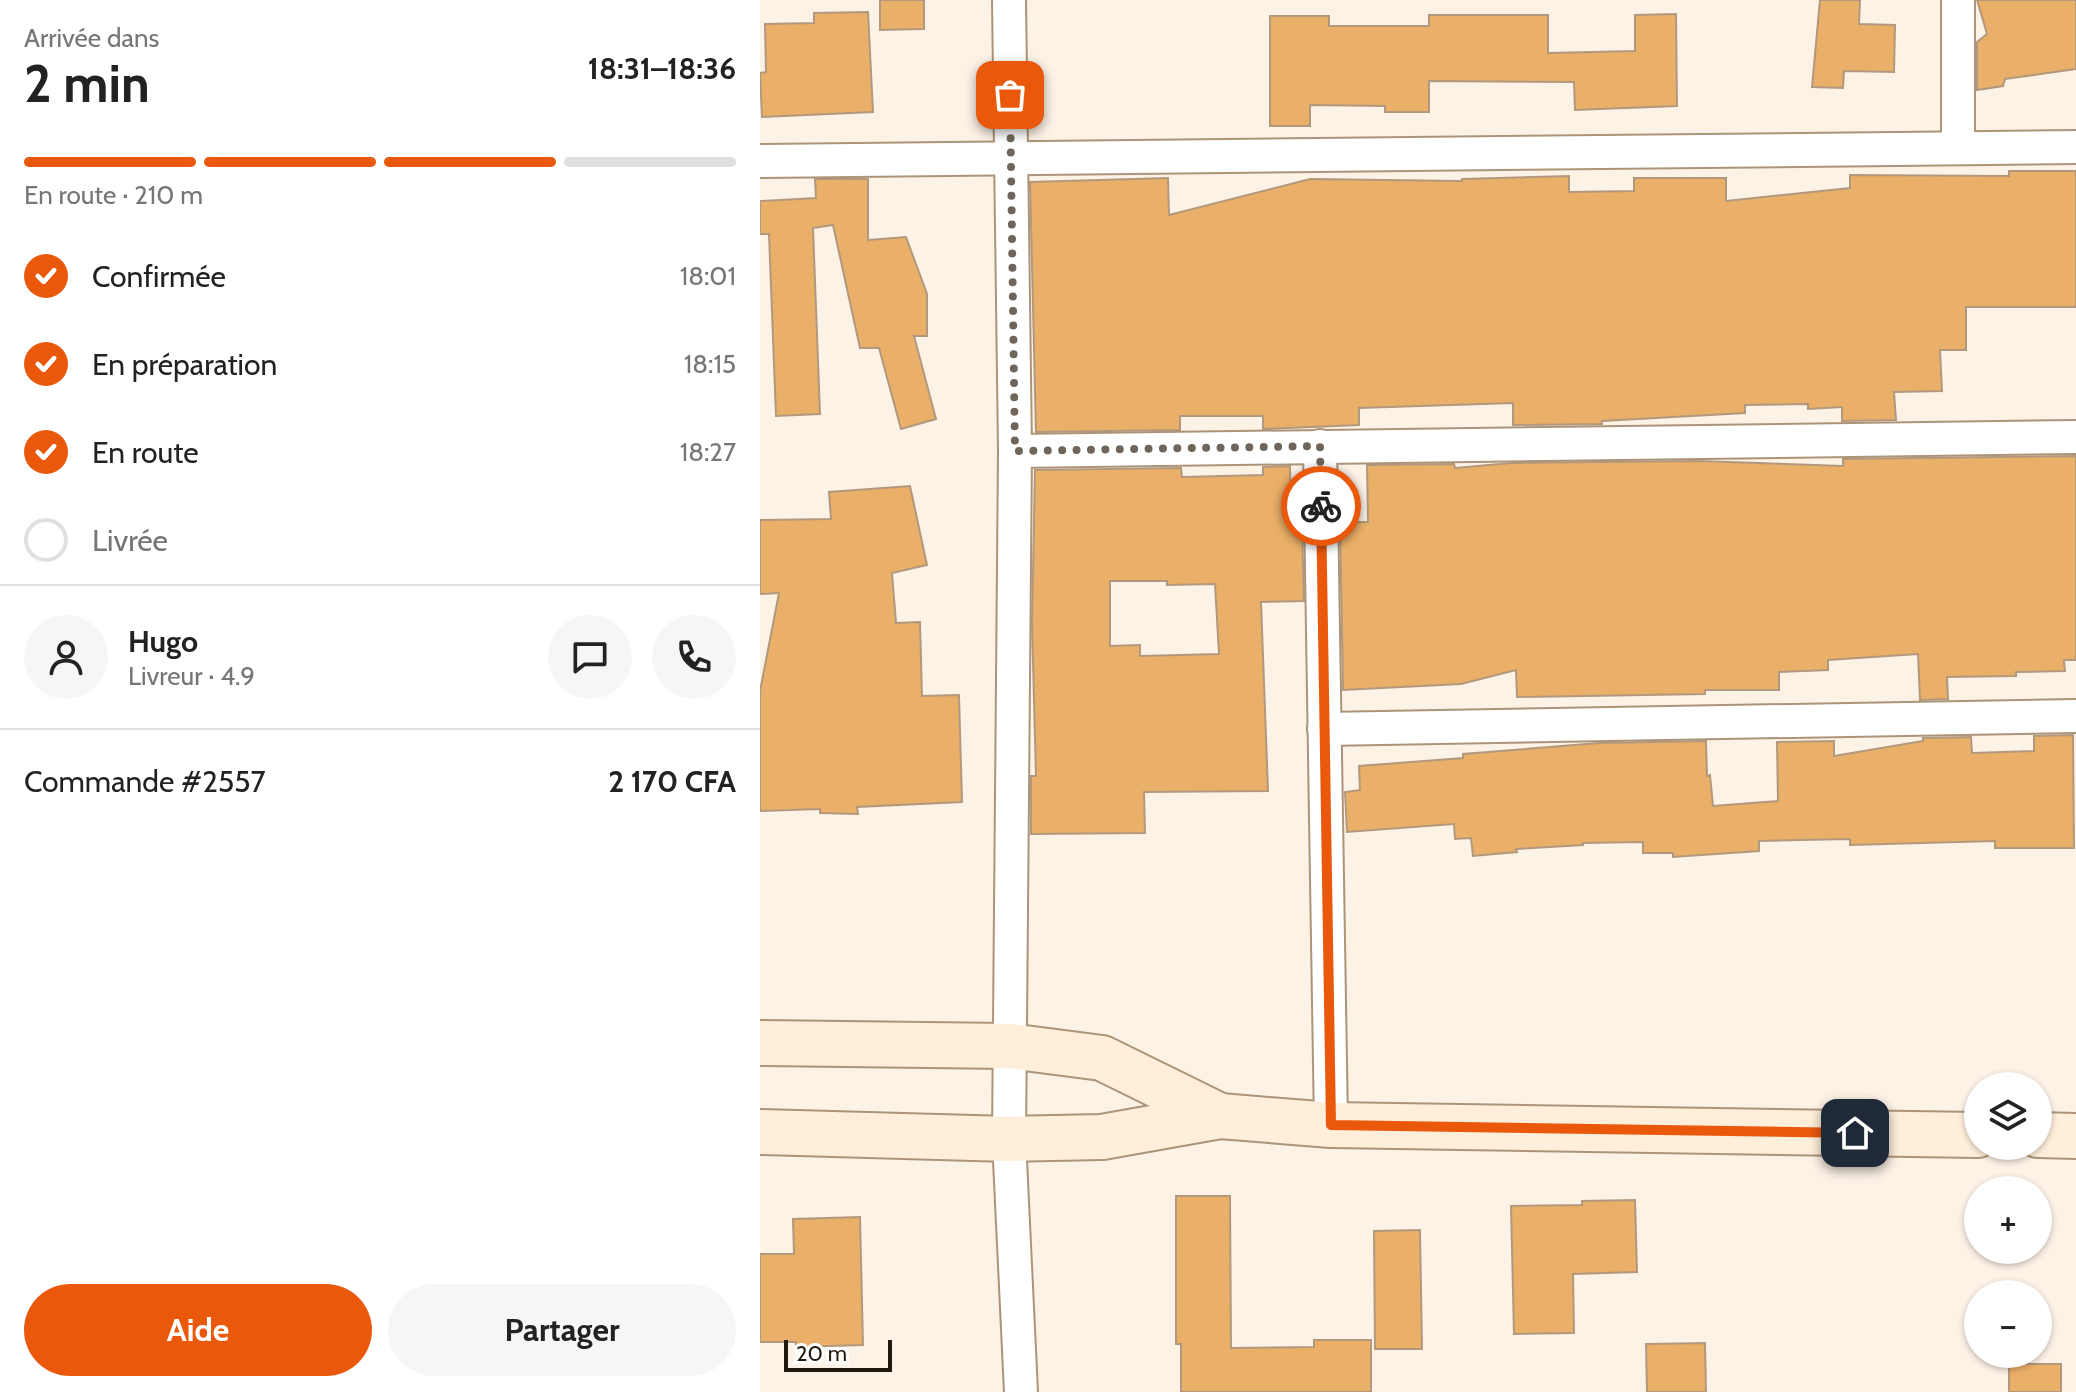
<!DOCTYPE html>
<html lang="fr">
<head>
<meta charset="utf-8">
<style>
	:root { --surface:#fff; --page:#f6f6f6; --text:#222; --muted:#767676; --line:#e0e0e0; --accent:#ea580c }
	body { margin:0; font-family:Cabin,sans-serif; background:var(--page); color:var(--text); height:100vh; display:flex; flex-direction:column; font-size:30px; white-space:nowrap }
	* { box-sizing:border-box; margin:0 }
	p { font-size:26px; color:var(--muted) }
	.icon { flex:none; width:44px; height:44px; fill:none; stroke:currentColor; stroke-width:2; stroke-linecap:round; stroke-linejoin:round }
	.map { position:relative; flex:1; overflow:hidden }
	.panel { display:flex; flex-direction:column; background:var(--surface); width:760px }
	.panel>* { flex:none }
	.buttons { position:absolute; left:1204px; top:1072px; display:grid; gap:16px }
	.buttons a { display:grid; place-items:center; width:88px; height:88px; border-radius:50%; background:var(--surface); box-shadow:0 2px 6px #0004; font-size:40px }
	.scale { position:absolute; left:24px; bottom:20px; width:108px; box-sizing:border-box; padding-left:8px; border:4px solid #22190e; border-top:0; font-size:22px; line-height:28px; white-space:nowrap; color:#22190e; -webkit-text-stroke:6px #fff; paint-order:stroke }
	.pin { position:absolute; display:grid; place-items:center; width:68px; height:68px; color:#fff; margin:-34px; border-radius:16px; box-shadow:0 4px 12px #0006 }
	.courier { position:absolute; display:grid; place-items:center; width:80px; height:80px; margin:-40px; border:6px solid #ea580c; border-radius:50%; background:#fff; color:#222; box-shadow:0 2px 10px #0007 }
	.summary em { font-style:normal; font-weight:700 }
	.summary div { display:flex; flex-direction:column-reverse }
	.summary { display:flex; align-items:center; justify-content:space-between; height:136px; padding:0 24px }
	h1 { font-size:52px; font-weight:700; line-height:60px }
	.bar { display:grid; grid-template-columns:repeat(4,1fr); gap:12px 8px; align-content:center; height:96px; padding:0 24px }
	.bar i { height:10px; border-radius:6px; background:var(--line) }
	.bar .current { background:var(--accent) }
	.bar p { grid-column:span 4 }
	.line { display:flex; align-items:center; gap:20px; padding:0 24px; border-top:2px solid var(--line) }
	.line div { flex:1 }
	.round { display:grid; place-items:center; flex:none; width:84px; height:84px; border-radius:42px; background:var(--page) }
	ol { padding:0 24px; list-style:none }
	li { display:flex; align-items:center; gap:24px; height:88px }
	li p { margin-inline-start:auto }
	li .icon { padding:8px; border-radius:50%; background:var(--accent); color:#fff; stroke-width:4 }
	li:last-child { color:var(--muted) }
	li i { width:44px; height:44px; border:4px solid var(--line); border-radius:50% }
	.cta { display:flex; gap:16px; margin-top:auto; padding:16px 24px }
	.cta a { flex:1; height:92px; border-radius:48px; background:var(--accent); color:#fff; font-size:32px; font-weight:700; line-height:92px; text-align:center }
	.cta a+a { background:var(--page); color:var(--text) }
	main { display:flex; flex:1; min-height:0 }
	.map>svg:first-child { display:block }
	.building { fill:#eaaf68; stroke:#b2997d; stroke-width:2; fill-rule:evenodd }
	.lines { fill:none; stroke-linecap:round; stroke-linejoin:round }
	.street-casing { stroke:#ac9478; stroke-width:36 }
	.secondary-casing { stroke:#ac9478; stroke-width:48 }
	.street { stroke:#fff; stroke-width:32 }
	.secondary { stroke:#feeeda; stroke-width:44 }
	.done { stroke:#6f655a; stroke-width:8; stroke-dasharray:0 14.4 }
	.route { stroke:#ea580c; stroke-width:10 }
</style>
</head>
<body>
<main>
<section class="panel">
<div class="summary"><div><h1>2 min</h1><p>Arrivée dans</p></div><em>18:31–18:36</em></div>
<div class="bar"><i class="current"></i><i class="current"></i><i class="current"></i><i></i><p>En route · 210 m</p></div>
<ol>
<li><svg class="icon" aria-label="check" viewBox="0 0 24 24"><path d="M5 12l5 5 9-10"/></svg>Confirmée<p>18:01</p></li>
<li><svg class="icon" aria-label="check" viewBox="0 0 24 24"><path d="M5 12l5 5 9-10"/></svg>En préparation<p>18:15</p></li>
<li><svg class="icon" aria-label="check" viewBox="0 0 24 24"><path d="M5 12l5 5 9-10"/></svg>En route<p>18:27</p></li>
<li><i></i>Livrée</li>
</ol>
<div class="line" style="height:144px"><a class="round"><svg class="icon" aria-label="person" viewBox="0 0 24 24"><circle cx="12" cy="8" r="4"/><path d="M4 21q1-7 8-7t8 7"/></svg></a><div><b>Hugo</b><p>Livreur · 4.9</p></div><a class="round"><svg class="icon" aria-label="chat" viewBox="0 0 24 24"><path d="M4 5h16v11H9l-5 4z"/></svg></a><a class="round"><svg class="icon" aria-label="phone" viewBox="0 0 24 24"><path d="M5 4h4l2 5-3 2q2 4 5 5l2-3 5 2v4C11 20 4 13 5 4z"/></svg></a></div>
<div class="line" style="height:104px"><div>Commande #2557</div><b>2 170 CFA</b></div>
<div class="cta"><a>Aide</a><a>Partager</a></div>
</section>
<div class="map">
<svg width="1316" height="1392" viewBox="0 0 1316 1392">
	<rect width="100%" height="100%" fill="#fdf2e6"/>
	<g class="building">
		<polygon points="120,0 164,0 164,29 120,30"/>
		<polygon points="1060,0 1100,0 1099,24 1135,25 1134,72 1084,71 1083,88 1052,87"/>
		<polygon points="1217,0 1316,0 1316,69 1245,79 1243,86 1217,90 1217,42 1227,34"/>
		<polygon points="108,12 113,112 2,117 0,73 6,72 5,24 54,23 54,13"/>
		<polygon points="916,14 917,106 815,110 814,82 669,81 669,112 625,112 625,106 550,105 550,126 510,126 510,16 569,16 569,26 669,26 669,15 788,15 788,53 875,51 875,15"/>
		<polygon points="1249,171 1316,171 1316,307 1206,307 1206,350 1180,350 1182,391 1134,392 1136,420 1082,421 1082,407 1048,409 1048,404 985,405 985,413 842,421 842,424 753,425 753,403 599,408 599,425 503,429 503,416 420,416 420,430 276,432 270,182 408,178 409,215 550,179 702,181 702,179 809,176 809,192 874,191 874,178 966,178 966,201 1090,188 1090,175 1249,176"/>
		<polygon points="55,179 108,179 108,240 146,237 167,294 167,336 154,336 176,419 141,429 119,348 100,348 73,225 53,228 60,414 16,416 9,234 0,234 0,201 56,198"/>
		<polygon points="1316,456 1316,660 1304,660 1305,671 1256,672 1256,676 1187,677 1188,699 1160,700 1158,654 1068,660 1068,670 1019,672 1019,690 945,690 945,694 757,697 756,670 701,684 583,690 580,522 608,522 607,465 694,464 695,468 751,463 939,461 1083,466 1083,459"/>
		<path d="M530 466 531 523H542L544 601 501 602 508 791 384 792 385 833 271 834V776H276L272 624 275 470 421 468 422 477 503 475V467ZM350 581H407V585L455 584 459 654 380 656V645L350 646Z"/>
		<polygon points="150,486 167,565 132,573 136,623 160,622 162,696 199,695 202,802 97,807 98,814 60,813 60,809 0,811 0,691 19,593 0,594 0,520 71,519 69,492"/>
		<polygon points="1313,735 1314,848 1235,848 1235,841 1090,845 1090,839 999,841 999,851 913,857 913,853 883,853 883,842 823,843 823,845 756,849 757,852 713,856 711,838 695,839 694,824 587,832 585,792 600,790 599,766 703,758 703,754 839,743 946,741 947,776 950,775 953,806 1018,801 1017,742 1074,741 1074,756 1163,741 1163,738 1211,737 1212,753 1274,751 1274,736"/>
		<polygon points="416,1196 470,1196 471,1348 554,1347 554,1340 611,1340 611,1392 421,1392 421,1344 416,1344"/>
		<polygon points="875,1200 877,1272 813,1274 814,1333 754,1334 751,1206 822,1205 822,1201"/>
		<polygon points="100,1217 103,1345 36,1347 36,1342 0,1342 0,1254 34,1254 33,1219"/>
		<polygon points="660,1230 662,1349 615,1349 614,1231"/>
		<polygon points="945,1343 946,1392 887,1392 886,1344"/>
		<rect x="1249" y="1364" width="52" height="28"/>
	</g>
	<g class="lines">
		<g class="street-casing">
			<g id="street">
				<polyline points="249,0 255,451 249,1139 261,1392"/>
				<polyline points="1198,148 1198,0"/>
				<polyline points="0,161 1316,147"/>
				<polyline points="560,446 571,1125"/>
				<polyline points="255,451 1316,437"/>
				<polyline points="564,729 1316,716"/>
			</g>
		</g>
		<g class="secondary-casing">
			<g id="secondary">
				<polyline points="0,1043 249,1046 342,1058 460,1116"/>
				<polyline points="0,1132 249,1139 342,1137 460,1116 571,1125 1218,1135"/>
				<polyline points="1278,1135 1316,1136"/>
			</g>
		</g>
		<use href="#street" class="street"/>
		<use href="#secondary" class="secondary"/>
	</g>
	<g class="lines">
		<polyline class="done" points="250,95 255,451 560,446 561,506"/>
		<polyline class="route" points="561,506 571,1125 1095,1133"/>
	</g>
</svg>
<div class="buttons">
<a><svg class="icon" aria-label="layers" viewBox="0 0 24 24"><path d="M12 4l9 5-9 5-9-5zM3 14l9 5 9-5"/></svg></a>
<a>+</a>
<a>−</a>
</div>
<div class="scale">20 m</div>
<div class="pin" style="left:250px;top:95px;background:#ea580c"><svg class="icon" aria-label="bag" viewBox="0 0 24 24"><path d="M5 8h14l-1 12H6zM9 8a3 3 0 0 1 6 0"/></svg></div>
<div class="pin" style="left:1095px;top:1133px;background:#1f2937"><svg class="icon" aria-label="home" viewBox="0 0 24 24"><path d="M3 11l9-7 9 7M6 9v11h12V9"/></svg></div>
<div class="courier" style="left:561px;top:506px"><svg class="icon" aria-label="bike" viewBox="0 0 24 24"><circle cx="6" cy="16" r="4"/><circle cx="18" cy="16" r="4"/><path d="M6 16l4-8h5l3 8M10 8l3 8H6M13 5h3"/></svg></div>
</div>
</main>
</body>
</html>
